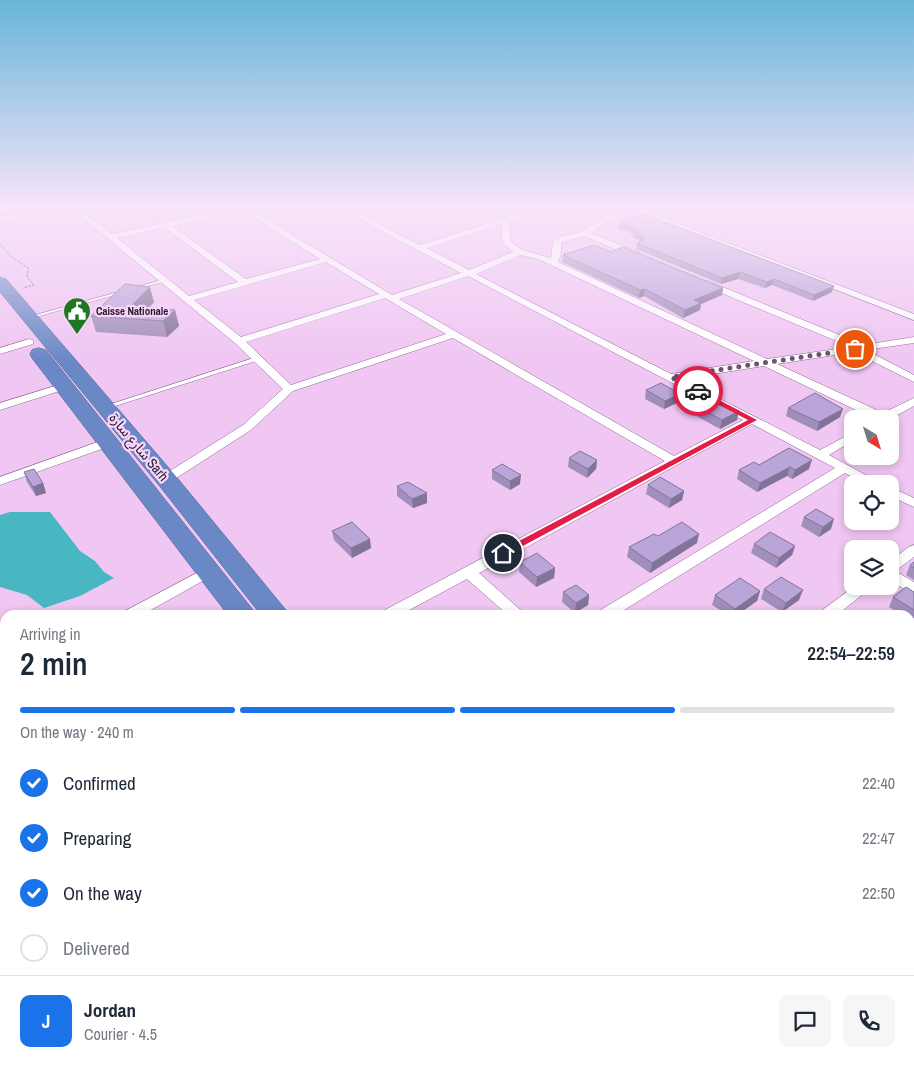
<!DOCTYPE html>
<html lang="en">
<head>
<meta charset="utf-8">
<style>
	:root { --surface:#fff; --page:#f6f6f7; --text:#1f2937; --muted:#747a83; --line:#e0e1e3; --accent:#1a73e8 }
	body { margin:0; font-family:"Archivo Narrow","Noto Sans Arabic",sans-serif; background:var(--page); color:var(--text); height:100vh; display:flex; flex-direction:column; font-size:19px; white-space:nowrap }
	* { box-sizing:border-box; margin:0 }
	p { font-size:16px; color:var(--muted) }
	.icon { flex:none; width:28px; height:28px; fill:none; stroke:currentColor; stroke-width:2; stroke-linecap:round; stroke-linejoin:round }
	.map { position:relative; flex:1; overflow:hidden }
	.sheet { position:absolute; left:0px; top:610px; width:915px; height:465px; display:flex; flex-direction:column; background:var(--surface); border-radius:15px 15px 0 0; box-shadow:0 2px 8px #0003 }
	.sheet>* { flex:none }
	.needle { width:32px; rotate:142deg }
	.buttons { position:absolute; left:844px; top:410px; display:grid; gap:10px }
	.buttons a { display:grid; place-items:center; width:55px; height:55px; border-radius:10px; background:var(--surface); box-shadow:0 2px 8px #0003; font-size:25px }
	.pin { position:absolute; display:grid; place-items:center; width:42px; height:42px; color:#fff; margin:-21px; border:2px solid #fff; border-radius:50%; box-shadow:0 1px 5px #0007 }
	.courier { position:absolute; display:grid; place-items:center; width:50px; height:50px; margin:-25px; border:4px solid #e11d48; border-radius:50%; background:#fff; color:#222; box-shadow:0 1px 6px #0007 }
	.headline em { font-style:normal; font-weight:600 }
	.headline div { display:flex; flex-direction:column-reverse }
	.headline { display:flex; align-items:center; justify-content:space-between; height:85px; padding:0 20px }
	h1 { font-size:32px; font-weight:600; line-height:38px }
	.bar { display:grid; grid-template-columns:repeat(4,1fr); gap:8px 5px; align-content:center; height:60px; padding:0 20px }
	.bar i { height:6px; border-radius:4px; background:var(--line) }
	.bar .active { background:var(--accent) }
	.bar p { grid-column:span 4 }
	.line { display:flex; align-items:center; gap:12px; padding:0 20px; border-top:1px solid var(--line) }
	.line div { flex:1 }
	.round { display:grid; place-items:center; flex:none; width:52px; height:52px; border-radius:10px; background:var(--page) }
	ol { padding:0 20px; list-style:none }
	li { display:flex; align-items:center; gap:15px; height:55px }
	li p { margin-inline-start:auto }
	li .icon { padding:5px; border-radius:50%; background:var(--accent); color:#fff; stroke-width:4 }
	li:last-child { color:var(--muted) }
	li i { width:28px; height:28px; border:2px solid var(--line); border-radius:50% }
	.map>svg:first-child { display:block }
	.water { fill:#48b7c2 }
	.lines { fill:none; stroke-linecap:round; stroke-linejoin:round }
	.lane-casing { stroke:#8d6791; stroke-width:1 }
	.street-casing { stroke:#8d6791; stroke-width:1 }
	.highway-casing { stroke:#53608f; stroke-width:1 }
	.path { stroke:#8b6e8d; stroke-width:1; stroke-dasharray:3 1; stroke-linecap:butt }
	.lane { fill:#fff; fill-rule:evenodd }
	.street { fill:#fff; fill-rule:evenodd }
	.highway { fill:#6a88c6; fill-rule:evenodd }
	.wall { fill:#a08ebb }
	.shaded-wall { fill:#827498 }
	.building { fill:#baa5d9; stroke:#827498 }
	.route { fill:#e11d48 }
	.done { stroke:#6d546f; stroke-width:5; stroke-dasharray:0 9 }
	.labels { text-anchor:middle; stroke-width:4.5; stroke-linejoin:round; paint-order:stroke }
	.far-poi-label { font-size:11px; font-weight:bold; fill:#271728; stroke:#f8d6fb; text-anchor:start }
	.street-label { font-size:14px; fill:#271728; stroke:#f8d6fb }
</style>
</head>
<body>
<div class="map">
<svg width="914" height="1075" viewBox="0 0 914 1075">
	<rect width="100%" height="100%" fill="#f0c6f3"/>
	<polygon class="water" points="10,512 50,512 80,551 95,561 104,572 114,578 80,596 44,608 27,595 0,587 0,515"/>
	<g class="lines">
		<g class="lane-casing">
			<g id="lane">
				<polygon points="165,279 167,279 167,281 136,289 134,288"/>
				<polygon points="122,291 126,292 32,318 28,317"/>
				<polygon points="257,357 259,358 259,360 109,408 107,409 104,407 105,406"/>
			</g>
		</g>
		<g class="street-casing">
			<g id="street">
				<polygon points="36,210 50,210 0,221 0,217"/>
				<path d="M73 210H81L112 234 223 210H236L235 212 172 226 246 279 320 259 242 210H251L392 295 461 273 342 210H351L420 245 530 210H541L540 212 510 221V241L522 250 551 258 553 242C561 234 573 235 583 231 597 224 609 210 626 210L591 233 640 253V257H634L584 236 561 243V254L558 262 767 359 851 347 702 285V281H708L864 345 914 337V343L866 350 914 375V382L854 352 777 364 883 413 914 398V406L890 419H875L764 366 681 379 820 450 852 433V441L829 455 882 484H866L845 473 616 615H596L599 611 835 468 752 424 479 573 526 615H508L467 579 400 615H380L383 611 665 461 453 338 293 391 251 430 170 482H162L160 479 162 476 243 425 283 389 235 343ZM502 224V242L513 252 469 270 427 248ZM164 227 238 282 189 296 117 238ZM520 255 538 259 754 361 671 374 476 274ZM326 262 379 294 241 337 194 300ZM468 276 743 420 674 456 399 299ZM385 298 446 334 291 385 246 342Z"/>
				<polygon points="632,210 642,210 914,314 914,320"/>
				<polygon points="29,339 33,340 33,344 0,354 0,348"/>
				<polygon points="65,383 69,384 70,386 69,388 0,410 0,403"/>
				<polygon points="109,438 113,439 115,442 113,445 0,485 0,477"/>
				<polygon points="890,487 914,498 914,507 890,496"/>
				<polygon points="914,545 914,557 895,571 914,582 914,594 890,581 890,561 909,547"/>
				<polygon points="210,566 215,568 217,571 215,574 142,615 122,615 125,611"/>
				<polygon points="855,586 873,586 837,615 818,615 821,611"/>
				<polygon points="5,668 5,682 0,683 0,669"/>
				<polygon points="910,692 914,694 914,709 910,707"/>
				<polygon points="5,831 5,849 0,851 0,833"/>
				<polygon points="914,879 914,902 910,904 910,881"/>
				<polygon points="910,904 914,905 914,927 910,926"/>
				<polygon points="473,1070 500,1070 498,1075 471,1075"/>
			</g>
		</g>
		<g class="highway-casing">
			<g id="highway">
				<polygon points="0,277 6,279 174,474 290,615 261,615 158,484 0,292"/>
				<polygon points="39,348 46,350 257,615 228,615 32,358 30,354 32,350"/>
				<polygon points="623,1070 671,1070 673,1075 625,1075"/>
				<polygon points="679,1070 726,1070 728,1075 681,1075"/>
			</g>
		</g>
		<polyline class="path" points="0,244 9,255 28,268 27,277 34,285 23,288"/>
		<use href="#lane" class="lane"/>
		<use href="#street" class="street"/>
		<use href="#highway" class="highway"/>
	</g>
	<g class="wall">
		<polygon points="619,222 832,292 813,301 772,285 765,288 738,279 721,284 636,249 637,243 639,243 639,240 633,238 633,234 618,228"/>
		<polygon points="611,252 723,288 722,295 701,304 700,310 683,318 644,296 639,298 562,262 563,255"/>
		<polygon points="154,302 149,307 175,310 179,326 167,337 96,332 91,316"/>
		<polygon points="646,390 680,394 679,402 664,409 645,399"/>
		<polygon points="700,408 737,420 720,429 698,417"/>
		<polygon points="788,408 840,417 817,431 786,416"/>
		<polygon points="789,448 809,469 792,479 787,476 757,492 737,479 739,470 759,465"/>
		<polygon points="569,458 597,460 596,469 587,478 568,467"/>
		<polygon points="492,470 520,484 510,490 492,479"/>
		<polygon points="24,472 43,483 46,493 36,496 27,482"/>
		<polygon points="648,485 684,491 682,500 669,508 646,494"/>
		<polygon points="397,486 427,503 413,508 397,496"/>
		<polygon points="804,517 831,529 819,537 801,526"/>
		<polygon points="332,531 371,548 352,558 334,540"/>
		<polygon points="658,536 697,543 675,557 650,573 627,557 629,547"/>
		<polygon points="754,544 795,546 792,555 776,568 751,553"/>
		<polygon points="520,562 555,568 554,578 536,587 519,572"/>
		<polygon points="914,562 914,580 906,575 910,565"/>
		<polygon points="764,589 799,600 782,612 761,599"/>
		<polygon points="760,591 757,601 737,615 728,615 712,605 715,595"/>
		<polygon points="563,592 589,595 588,605 575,613 562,602"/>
		<polygon points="914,592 914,618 911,620 910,620 910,615 902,615 889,607 893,597"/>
		<polygon points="910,777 914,780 914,817 910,814"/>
		<polygon points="910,939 914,941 914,979 910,976"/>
		<polygon points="520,1070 586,1070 585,1075 525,1075"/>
	</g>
	<g class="shaded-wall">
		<polygon points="740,272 738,279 721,284 722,278"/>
		<polygon points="774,279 772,285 765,288 767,282"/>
		<polygon points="834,286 832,292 813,301 814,295"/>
		<polygon points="150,287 154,302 138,319 132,305"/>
		<polygon points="723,288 722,295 701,304 700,310 683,318 685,310 694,300"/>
		<polygon points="645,289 644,296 639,298 640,290"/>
		<polygon points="175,310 179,326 167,337 163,321"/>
		<polygon points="680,394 679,402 664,409 665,401"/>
		<polygon points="843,409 840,417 817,431 819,422"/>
		<polygon points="739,411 737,420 720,429 722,420"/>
		<polygon points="597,460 596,469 587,478 588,469"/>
		<polygon points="812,460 809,469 792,479 795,470"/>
		<polygon points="790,467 787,476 757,492 760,483"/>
		<polygon points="521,475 520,484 510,490 510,481"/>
		<polygon points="43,483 46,493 36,496 33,487"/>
		<polygon points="684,491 682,500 669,508 671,499"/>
		<polygon points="427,493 427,503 413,508 412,499"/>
		<polygon points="834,519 831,529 819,537 823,527"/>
		<polygon points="699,534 697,543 675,557 650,573 652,563 677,547"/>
		<polygon points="370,539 371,548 352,558 351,548"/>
		<polygon points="795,546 792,555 776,568 779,558"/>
		<polygon points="555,568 554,578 536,587 537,577"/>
		<polygon points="803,590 799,600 782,612 786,603"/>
		<polygon points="760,591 757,601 737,615 734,615 735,609"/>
		<polygon points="589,595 588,605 575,613 576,603"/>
		<polygon points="5,639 5,651 1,652 0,649 0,641"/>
		<polygon points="0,783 1,783 5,790 3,791 0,786"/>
		<polygon points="5,874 5,880 2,875"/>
	</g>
	<g class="building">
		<polygon points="644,214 834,286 814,295 774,279 767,282 740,272 722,278 637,243 646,240 639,238 644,236 634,232 639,230 619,222"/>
		<polygon points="594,245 611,252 623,247 723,288 694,300 701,303 685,310 645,289 640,290 563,255"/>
		<polygon points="125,284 150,287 132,305 175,310 163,321 91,316"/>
		<polygon points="661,383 680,394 665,401 646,390"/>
		<polygon points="815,393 843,409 819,422 788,408"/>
		<polygon points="716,400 739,411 722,420 700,408"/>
		<polygon points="789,448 812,460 795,470 790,467 760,483 739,470 754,462 759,465"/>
		<polygon points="580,451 597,460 588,469 569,458"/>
		<polygon points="502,464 521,475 510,481 492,470"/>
		<polygon points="34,469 43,483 33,487 24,472"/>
		<polygon points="660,477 684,491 671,499 648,485"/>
		<polygon points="408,482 427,493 412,499 397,486"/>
		<polygon points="816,509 834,519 823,527 804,517"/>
		<polygon points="352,522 370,539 351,548 332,531"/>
		<polygon points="682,522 699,534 677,547 652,563 629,547 654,534 658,536"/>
		<polygon points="770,532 795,546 779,558 754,544"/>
		<polygon points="537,553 555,568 537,577 520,562"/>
		<polygon points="914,562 914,568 910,565"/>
		<polygon points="781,577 803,590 786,603 764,589"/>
		<polygon points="740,578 760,591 735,609 715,595"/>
		<polygon points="576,585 589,595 576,603 563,592"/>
		<polygon points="906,587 914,592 914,610 893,597"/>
		<polygon points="849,612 855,615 845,615"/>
		<polygon points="5,627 5,639 0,641 0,629"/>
		<polygon points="5,713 5,794 1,783 0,783 0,715"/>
		<polygon points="910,777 914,780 914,803 910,800"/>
		<polygon points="910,835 914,837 914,839 910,844"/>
		<polygon points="5,850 5,874 2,875 0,867 0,852"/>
		<polygon points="910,938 914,941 914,965 910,962"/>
		<polygon points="533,1070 586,1070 581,1075 538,1075"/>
	</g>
	<linearGradient id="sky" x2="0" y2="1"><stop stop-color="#68b5d9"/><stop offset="0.58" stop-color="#f8e5fa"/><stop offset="1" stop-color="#f8e5fa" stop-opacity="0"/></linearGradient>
	<rect width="914" height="360" fill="url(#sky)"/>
	<polygon class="route" points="696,390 700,390 757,420 506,555 500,555 500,551 748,420 696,393"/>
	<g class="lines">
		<polyline class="done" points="698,391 671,377 855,349"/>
	</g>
	<defs>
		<g id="civic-pin" transform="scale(1.4375)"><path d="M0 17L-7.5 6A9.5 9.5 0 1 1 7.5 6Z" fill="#1f7723" stroke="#f8d6fb"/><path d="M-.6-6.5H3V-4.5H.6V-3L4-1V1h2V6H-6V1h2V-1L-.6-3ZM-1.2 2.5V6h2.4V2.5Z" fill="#fff"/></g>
	</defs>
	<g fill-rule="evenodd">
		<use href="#civic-pin" x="77" y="311"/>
	</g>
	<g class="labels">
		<g class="far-poi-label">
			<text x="96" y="315">Caisse Nationale</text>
		</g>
		<g class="street-label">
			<text transform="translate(139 447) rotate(50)" y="5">شارع سارة Sarh</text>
		</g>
	</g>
</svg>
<div class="buttons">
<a><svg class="needle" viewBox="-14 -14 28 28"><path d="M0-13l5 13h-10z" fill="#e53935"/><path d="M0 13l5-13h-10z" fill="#747a83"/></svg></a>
<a><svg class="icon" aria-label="locate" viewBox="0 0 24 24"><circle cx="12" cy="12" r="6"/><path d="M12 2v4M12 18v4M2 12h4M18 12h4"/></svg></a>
<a><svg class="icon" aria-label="layers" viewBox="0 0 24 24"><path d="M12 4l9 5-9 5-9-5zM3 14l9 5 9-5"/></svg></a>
</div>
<div class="pin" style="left:855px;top:349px;background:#ea580c"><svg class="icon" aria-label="bag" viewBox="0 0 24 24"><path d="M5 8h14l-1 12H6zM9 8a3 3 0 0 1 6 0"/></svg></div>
<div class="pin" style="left:503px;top:553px;background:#1f2937"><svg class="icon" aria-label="home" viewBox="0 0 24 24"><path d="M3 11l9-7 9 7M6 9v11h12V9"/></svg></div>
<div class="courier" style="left:698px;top:391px"><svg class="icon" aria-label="car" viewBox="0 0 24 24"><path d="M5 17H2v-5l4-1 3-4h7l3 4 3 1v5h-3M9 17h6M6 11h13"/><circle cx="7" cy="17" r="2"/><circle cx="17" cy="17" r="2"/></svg></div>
<section class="sheet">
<div class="headline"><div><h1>2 min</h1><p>Arriving in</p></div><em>22:54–22:59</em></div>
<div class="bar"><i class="active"></i><i class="active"></i><i class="active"></i><i></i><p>On the way · 240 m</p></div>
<ol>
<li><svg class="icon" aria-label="check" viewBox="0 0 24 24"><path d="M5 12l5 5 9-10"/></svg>Confirmed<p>22:40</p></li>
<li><svg class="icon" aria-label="check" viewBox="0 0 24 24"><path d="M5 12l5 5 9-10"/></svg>Preparing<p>22:47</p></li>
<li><svg class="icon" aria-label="check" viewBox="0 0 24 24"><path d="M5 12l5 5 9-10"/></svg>On the way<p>22:50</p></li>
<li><i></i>Delivered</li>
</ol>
<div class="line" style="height:90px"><b class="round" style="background:var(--accent);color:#fff">J</b><div><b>Jordan</b><p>Courier · 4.5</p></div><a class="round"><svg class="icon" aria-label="chat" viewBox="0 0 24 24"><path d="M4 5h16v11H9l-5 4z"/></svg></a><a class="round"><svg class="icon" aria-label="phone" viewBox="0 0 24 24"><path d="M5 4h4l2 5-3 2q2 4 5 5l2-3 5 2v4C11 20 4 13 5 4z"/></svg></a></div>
</section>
</div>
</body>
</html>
